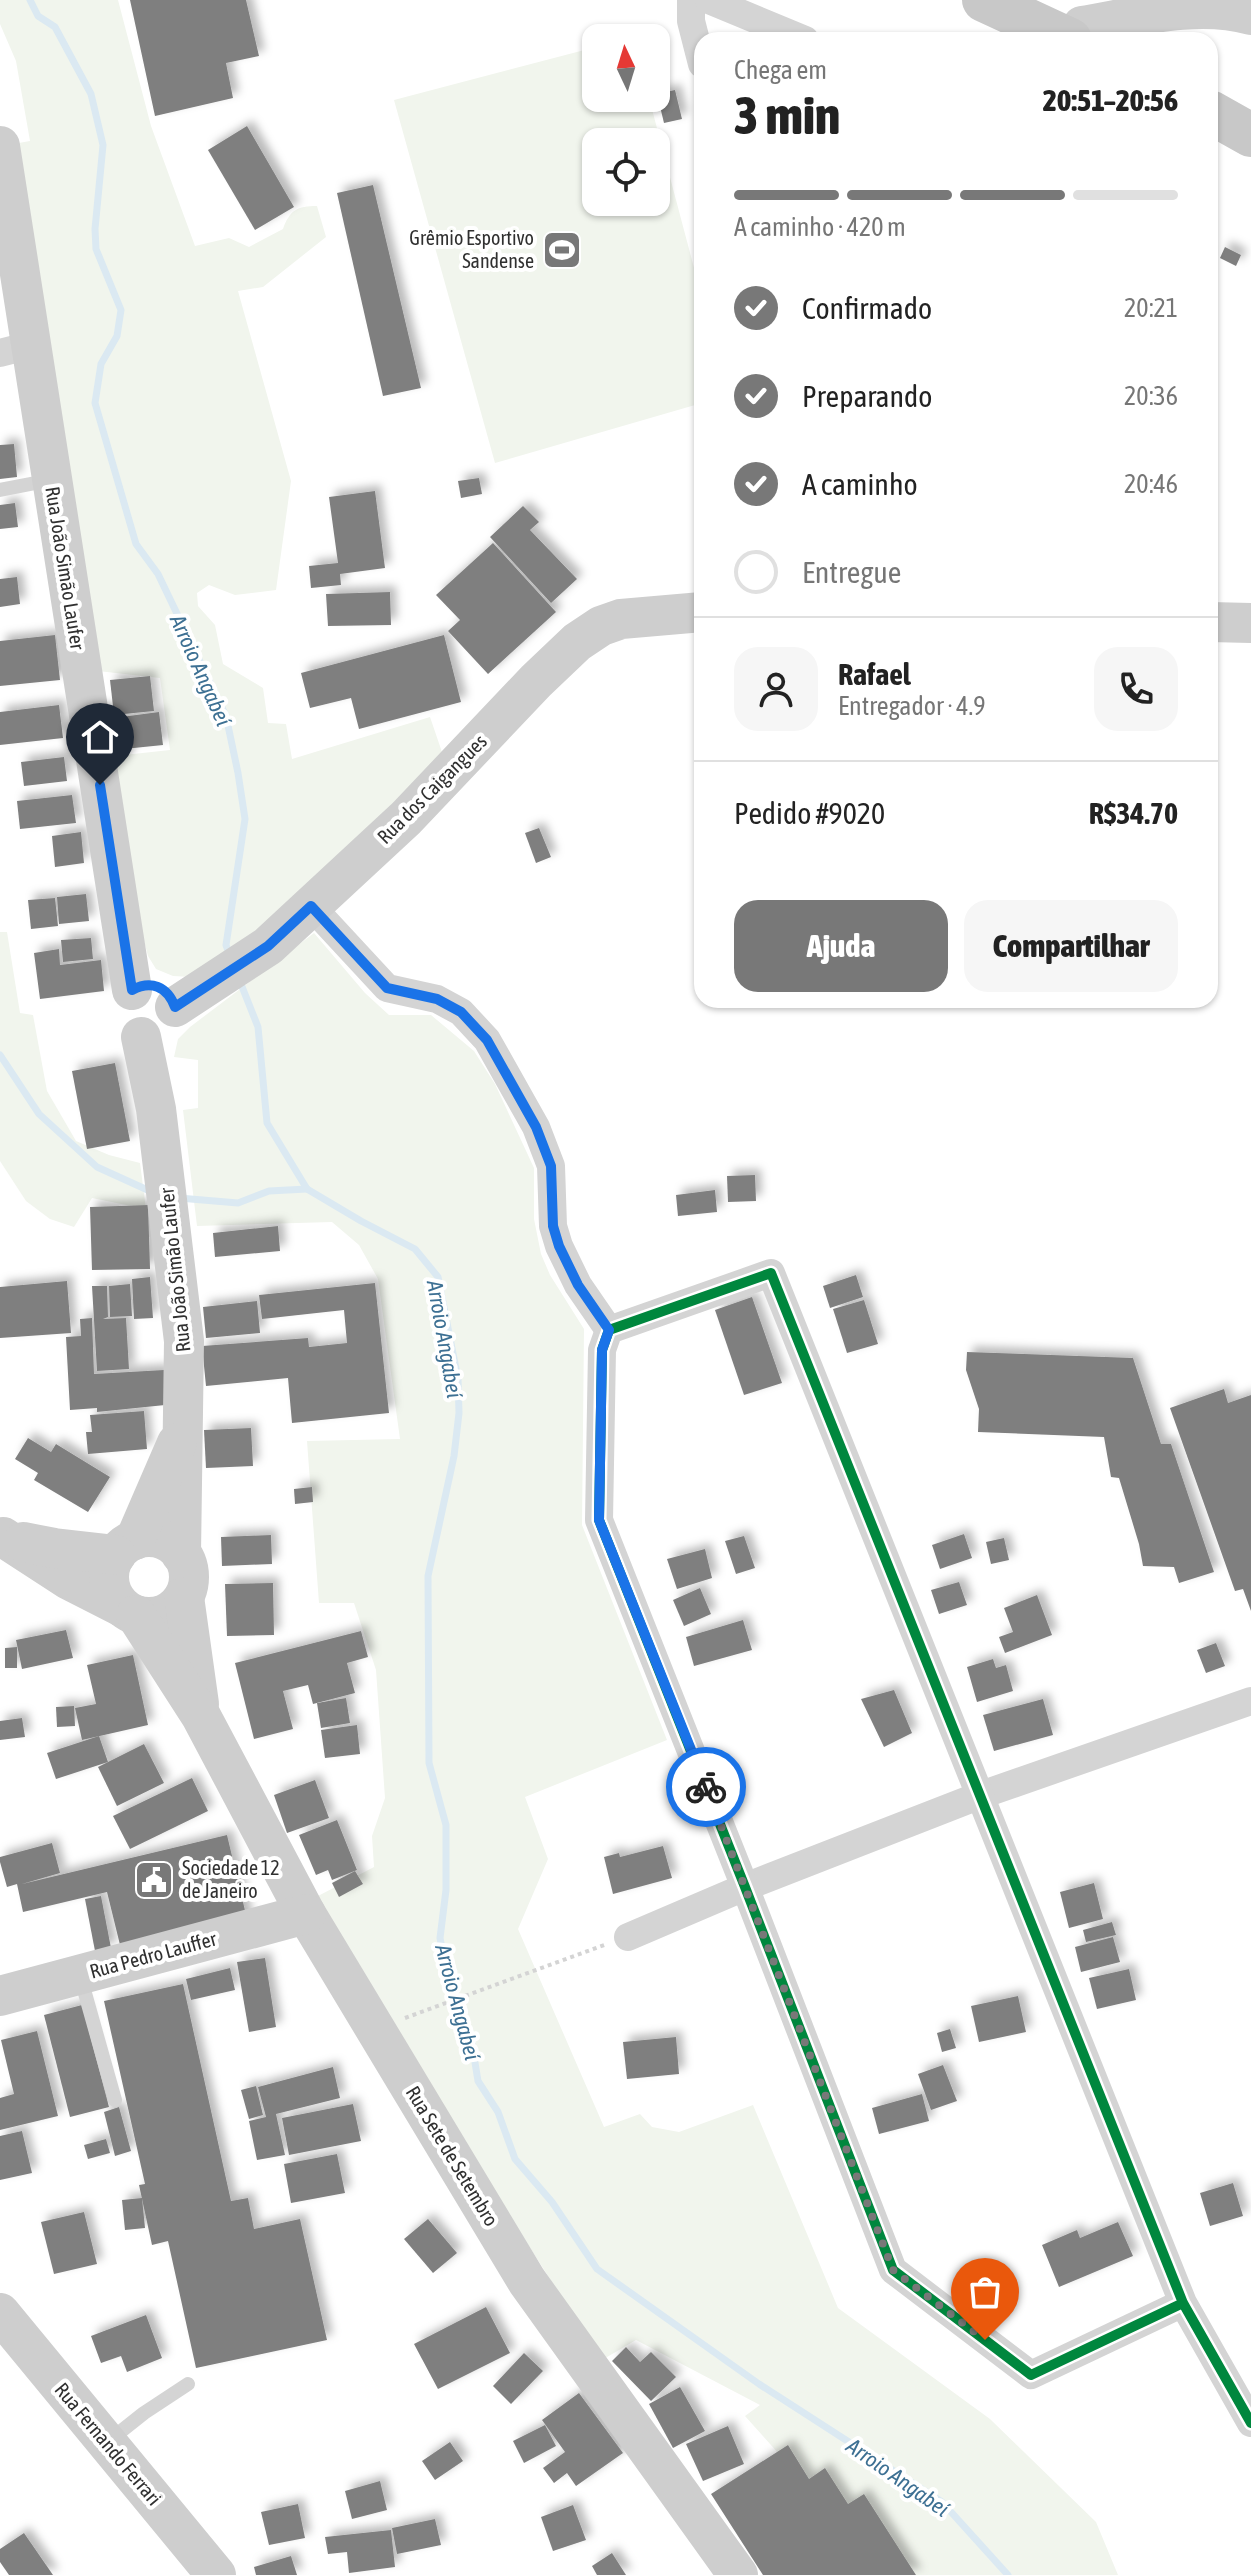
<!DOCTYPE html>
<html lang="pt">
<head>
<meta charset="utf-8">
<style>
	:root { --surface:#fff; --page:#f6f6f6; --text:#222; --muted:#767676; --line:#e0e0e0; --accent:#787878 }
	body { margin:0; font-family:"Asap Condensed",sans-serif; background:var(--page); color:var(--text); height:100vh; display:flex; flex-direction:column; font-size:30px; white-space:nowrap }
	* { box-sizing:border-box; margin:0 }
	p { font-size:26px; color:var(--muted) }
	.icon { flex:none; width:44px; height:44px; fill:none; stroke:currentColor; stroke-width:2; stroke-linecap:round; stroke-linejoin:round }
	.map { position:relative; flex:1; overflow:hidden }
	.side { position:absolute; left:694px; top:32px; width:524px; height:976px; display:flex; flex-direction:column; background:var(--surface); border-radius:24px; box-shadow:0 2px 6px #0004 }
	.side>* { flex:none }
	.needle { width:52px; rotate:356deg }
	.fabs { position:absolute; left:582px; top:24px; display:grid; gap:16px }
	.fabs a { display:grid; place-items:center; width:88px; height:88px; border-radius:16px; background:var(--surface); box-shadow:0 2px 6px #0004; font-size:40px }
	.pin { position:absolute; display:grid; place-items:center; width:68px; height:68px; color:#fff; margin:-82px -34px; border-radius:50% 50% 50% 0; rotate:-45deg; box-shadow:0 0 8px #0007 }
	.pin .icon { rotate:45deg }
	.courier { position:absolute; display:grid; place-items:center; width:80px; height:80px; margin:-40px; border:6px solid #1a73e8; border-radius:50%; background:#fff; color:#222; box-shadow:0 2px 10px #0007 }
	.head em { font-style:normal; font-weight:800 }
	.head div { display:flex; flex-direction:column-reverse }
	.head { display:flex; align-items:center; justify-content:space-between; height:136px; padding:0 40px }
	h1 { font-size:52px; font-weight:800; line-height:60px }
	.bar { display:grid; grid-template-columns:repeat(4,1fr); gap:12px 8px; align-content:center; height:96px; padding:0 40px }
	.bar i { height:10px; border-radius:6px; background:var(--line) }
	.bar .active { background:var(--accent) }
	.bar p { grid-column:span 4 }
	.line { display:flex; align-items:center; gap:20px; padding:0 40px; border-top:2px solid var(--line) }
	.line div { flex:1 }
	.round { display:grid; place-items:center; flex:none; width:84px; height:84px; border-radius:24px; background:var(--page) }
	ol { padding:0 40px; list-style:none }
	li { display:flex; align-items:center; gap:24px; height:88px }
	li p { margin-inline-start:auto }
	li .icon { padding:8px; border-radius:50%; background:var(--accent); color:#fff; stroke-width:4 }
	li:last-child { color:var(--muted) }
	li i { width:44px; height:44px; border:4px solid var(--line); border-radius:50% }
	.action { display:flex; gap:16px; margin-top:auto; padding:16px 40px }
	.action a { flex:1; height:92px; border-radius:24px; background:var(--accent); color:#fff; font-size:32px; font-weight:800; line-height:92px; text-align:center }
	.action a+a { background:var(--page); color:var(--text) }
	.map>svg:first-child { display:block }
	.green { fill:#f1f5ed; fill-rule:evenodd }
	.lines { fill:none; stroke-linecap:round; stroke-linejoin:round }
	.stream { stroke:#dbe9f2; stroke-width:7 }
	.building { fill:#7f7f7f; filter:url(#shadow) }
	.path { stroke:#d4d4d4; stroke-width:4; stroke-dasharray:4 4; stroke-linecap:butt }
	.lane { stroke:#d4d4d4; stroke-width:14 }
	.street { stroke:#d4d4d4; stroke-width:28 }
	.secondary { stroke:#cecece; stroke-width:40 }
	.primary { stroke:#c8c8c8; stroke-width:44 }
	.cycleway-casing { stroke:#fff; stroke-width:15 }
	.cycleway { stroke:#00873e; stroke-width:10 }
	.done { stroke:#787878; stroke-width:8; stroke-dasharray:0 14.4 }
	.route { stroke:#1a73e8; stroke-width:10 }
	.labels { text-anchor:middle; stroke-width:8; stroke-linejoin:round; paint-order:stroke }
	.poi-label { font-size:20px; fill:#303030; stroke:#fff; text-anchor:end }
	.street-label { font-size:20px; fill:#303030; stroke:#fff }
	.water-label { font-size:22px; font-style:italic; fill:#3d7093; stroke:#fff }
</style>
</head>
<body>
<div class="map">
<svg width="1251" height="2575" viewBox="0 0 1251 2575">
	<defs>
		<filter id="shadow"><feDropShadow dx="6" dy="-6" stdDeviation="4" flood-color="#0004"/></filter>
	</defs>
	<rect width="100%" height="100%" fill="#fff"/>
	<g class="green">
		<path d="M0 0H118L151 126 195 246 229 238 249 247 283 229C290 210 297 206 317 206L326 237 263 287 238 291 291 481 276 590 235 595 209 585 197 593 198 606 215 625 223 664 263 688 268 723 286 724 292 759 430 717 444 758 276 917 191 977 173 976 156 969 148 956 143 937 115 756 170 750 160 678 98 671 13 144 30 141 16 61 0 24Z"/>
		<path d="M596 47V98H649L702 298V403L495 463 394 100ZM656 142V202H596V142Z"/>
		<polygon points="0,932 7,932 20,1013 33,1015 47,1091 76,1141 109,1155 140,1163 146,1209 92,1198 74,1227 50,1219 26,1201 0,1161"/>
		<polygon points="314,933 365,993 389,1015 431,1015 474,1051 495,1084 534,1168 534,1219 541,1254 550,1275 584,1329 582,1525 667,1740 525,1797 548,1859 518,1929 604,2127 640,2114 652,2127 679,2132 753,2105 838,2308 990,2419 1096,2522 1118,2575 905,2575 804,2482 745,2416 760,2405 636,2340 602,2360 493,2190 316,1897 374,1867 372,1836 385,1798 376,1670 354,1603 319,1603 307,1441 400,1439 378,1279 359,1245 332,1222 197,1226 183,1110 198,1108 198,1060 174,1057 178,1039 190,1027"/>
	</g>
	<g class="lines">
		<g class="stream">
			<polyline points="30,0 38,16 55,27 91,94 103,145 95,229 96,249 121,310 117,336 101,364 95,403 136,544 158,574 226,716 238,773 245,819 226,945 230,956"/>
			<polyline points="239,979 258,1027 267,1123 307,1189 361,1221 415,1249 438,1277 458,1379 459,1413 454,1456 428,1576 429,1763 446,1825 446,1890 440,1938 446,1969 471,2038 478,2081 498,2112 515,2159 552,2202 597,2269 759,2384 942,2502 1008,2575"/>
			<polyline points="0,1055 39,1114 97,1167 152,1192"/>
			<polyline points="179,1198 238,1203 269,1191 307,1189"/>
		</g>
	</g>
	<g class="building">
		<polygon points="130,0 246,0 259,56 226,63 233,98 155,116"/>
		<polygon points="675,90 682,119 664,123 657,94"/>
		<polygon points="247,126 294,207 255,230 208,150"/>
		<polygon points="373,185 421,388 383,396 337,193"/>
		<polygon points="1225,247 1241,255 1236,266 1220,258"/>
		<polygon points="14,444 17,477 0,479 0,445"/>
		<polygon points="479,478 482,494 461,498 458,481"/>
		<polygon points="375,491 385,568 340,574 341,585 311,588 309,566 338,563 329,497"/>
		<polygon points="15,503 18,527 0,529 0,505"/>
		<polygon points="523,506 539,522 530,530 577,579 551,603 490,537"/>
		<polygon points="493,543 556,612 488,674 448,631 460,620 436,595"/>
		<polygon points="17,577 20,604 0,607 0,579"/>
		<polygon points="390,592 391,625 328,626 326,594"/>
		<polygon points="55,635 60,680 0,686 0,641"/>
		<polygon points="444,635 461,702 359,729 351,698 310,708 301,673"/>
		<polygon points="150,676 154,711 114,715 110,680"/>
		<polygon points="59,705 63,738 0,745 0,712"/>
		<polygon points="159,712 163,745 124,749 121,717"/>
		<polygon points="64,757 67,781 24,786 21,762"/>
		<polygon points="72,795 76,823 20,829 17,801"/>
		<polygon points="539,828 551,857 536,863 525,833"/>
		<polygon points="81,832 84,863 55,867 52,836"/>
		<polygon points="86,894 89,921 59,924 57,897"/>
		<polygon points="55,898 58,926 31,929 28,900"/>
		<polygon points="91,938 93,959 63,962 61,940"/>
		<polygon points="59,949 60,965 101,960 104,991 40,999 34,953"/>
		<polygon points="115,1063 130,1141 87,1149 72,1071"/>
		<polygon points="755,1175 756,1201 728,1202 727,1176"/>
		<polygon points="715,1190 717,1212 678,1216 676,1195"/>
		<polygon points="148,1205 150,1269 92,1270 90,1207"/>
		<polygon points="278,1226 280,1251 215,1257 213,1233"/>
		<polygon points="856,1275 863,1297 830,1308 823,1286"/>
		<polygon points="150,1277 153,1318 134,1319 132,1279"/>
		<polygon points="67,1281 71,1333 0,1338 0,1287"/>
		<polygon points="375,1283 389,1413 292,1423 288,1378 206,1386 202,1346 308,1338 309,1347 347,1343 344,1310 262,1319 259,1295"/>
		<polygon points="130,1284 132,1316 110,1317 109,1286"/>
		<polygon points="92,1286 107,1286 108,1317 103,1319 126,1318 129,1369 97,1371"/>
		<polygon points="752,1297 782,1383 744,1395 715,1310"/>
		<polygon points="864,1300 878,1344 847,1353 833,1309"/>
		<polygon points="257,1301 260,1333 206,1338 203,1307"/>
		<polygon points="92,1318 94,1374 164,1370 165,1405 97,1412 97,1408 70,1410 66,1337 81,1336 80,1319"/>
		<polygon points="967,1352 1133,1358 1161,1444 1171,1444 1214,1572 1179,1583 1174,1567 1143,1566 1139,1544 1119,1478 1111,1477 1104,1437 978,1432 979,1409 966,1370"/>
		<polygon points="1224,1389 1228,1403 1251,1395 1251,1611 1243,1589 1235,1591 1170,1408"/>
		<polygon points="144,1411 147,1449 88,1454 86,1432 92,1432 90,1415"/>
		<polygon points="251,1428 253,1466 206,1468 204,1430"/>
		<polygon points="28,1438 51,1452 56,1444 110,1477 88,1512 34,1480 38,1473 15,1459"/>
		<polygon points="312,1487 313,1502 295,1504 294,1489"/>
		<polygon points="964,1534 972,1558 940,1569 932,1545"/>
		<polygon points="271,1535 272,1564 222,1566 221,1537"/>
		<polygon points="744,1536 755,1568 736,1574 725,1541"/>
		<polygon points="1004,1538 1009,1560 991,1564 986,1542"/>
		<polygon points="705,1549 712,1578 677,1589 667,1559"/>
		<polygon points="959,1582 967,1605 939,1614 931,1590"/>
		<polygon points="273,1583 274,1635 227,1636 225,1584"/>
		<polygon points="700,1588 711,1614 684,1626 673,1600"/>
		<polygon points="1037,1595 1052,1635 1005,1653 999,1637 1013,1632 1004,1608"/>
		<polygon points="743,1620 752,1650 694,1666 686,1637"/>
		<polygon points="66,1630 73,1658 22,1669 16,1640"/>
		<polygon points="361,1631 368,1657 347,1663 355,1693 313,1704 308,1685 283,1691 293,1729 254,1739 235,1663"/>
		<polygon points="1216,1643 1225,1666 1206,1673 1197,1650"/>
		<polygon points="17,1647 17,1668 5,1668 5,1648"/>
		<polygon points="133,1655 148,1725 82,1740 75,1708 96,1704 87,1665"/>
		<polygon points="993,1659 996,1668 1006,1665 1013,1691 977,1702 967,1667"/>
		<polygon points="894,1690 912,1733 884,1747 861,1699"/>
		<polygon points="346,1698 350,1723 321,1728 317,1703"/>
		<polygon points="1043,1699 1053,1735 994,1751 983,1715"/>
		<polygon points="74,1706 75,1726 57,1727 56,1707"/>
		<polygon points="22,1718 25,1737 0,1740 0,1721"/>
		<polygon points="357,1725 360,1754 325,1758 321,1730"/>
		<polygon points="99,1736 108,1762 56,1779 47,1753"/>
		<polygon points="144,1744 164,1783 117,1806 98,1767"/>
		<polygon points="192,1778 208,1811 130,1849 113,1816"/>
		<polygon points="315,1780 329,1818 287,1833 274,1795"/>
		<polygon points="337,1820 357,1870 332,1880 328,1870 316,1875 299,1835"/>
		<polygon points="227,1835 248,1923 122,1953 107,1892 23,1912 17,1884 7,1887 0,1862 0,1857 52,1843 60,1873 22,1884"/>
		<polygon points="663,1846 672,1878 613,1894 604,1857 619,1853 620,1857"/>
		<polygon points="355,1871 363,1884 339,1897 332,1883"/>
		<polygon points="1094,1883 1103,1919 1069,1928 1060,1892"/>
		<polygon points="101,1896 111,1948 95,1951 85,1899"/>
		<polygon points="1112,1922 1116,1935 1086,1942 1083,1930"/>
		<polygon points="1113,1937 1120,1962 1081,1972 1075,1947"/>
		<polygon points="265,1958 276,2027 249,2032 237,1962"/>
		<polygon points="230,1968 235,1990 191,2000 186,1979"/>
		<polygon points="1129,1969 1136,2000 1097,2009 1089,1978"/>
		<polygon points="183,1984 231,2201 248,2198 254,2229 300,2219 327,2340 196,2368 168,2241 152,2245 139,2185 145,2184 104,2001"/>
		<polygon points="1018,1996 1026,2032 979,2042 971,2006"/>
		<polygon points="82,2005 109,2107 70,2117 44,2015"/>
		<polygon points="950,2029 956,2048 942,2052 937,2033"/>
		<polygon points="37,2031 58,2116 0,2130 0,2098 14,2094 1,2040"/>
		<polygon points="676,2037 679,2074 627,2079 623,2042"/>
		<polygon points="943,2065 957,2101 931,2110 918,2074"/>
		<polygon points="333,2067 340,2098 276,2114 285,2155 257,2160 249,2121 266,2117 258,2087"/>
		<polygon points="256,2086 263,2115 249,2119 241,2090"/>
		<polygon points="922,2094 929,2121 879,2134 872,2108"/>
		<polygon points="353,2104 361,2141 289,2155 282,2118"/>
		<polygon points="119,2107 131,2151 115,2156 104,2112"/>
		<polygon points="22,2131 32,2173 0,2180 0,2136"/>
		<polygon points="106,2139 110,2153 88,2159 84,2145"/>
		<polygon points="337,2154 345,2193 291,2203 284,2164"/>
		<polygon points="1233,2183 1243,2216 1210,2226 1200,2193"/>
		<polygon points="142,2198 145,2228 125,2230 122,2200"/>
		<polygon points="84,2212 97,2264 54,2274 41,2222"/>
		<polygon points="428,2219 457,2253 433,2273 404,2239"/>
		<polygon points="1118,2222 1133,2256 1059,2287 1042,2245 1077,2230 1080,2238"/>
		<polygon points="486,2307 510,2353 438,2389 414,2344"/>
		<polygon points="146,2315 162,2358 127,2372 121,2356 101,2363 91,2336"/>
		<polygon points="626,2347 640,2362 651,2352 676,2377 651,2401 612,2361"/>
		<polygon points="524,2353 543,2371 511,2404 493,2386"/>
		<polygon points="680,2387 705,2431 673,2448 649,2404"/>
		<polygon points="579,2393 623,2453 576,2486 567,2473 554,2483 543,2468 565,2452 542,2420"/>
		<polygon points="545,2425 556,2446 524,2463 513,2441"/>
		<polygon points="728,2426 744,2464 703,2481 686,2444"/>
		<polygon points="450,2442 463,2461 435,2480 422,2461"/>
		<polygon points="788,2445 809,2479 825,2468 848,2504 864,2494 916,2575 763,2575 711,2494"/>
		<polygon points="380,2481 387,2510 352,2519 345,2491"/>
		<polygon points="298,2504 305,2538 269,2545 261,2512"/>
		<polygon points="573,2505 586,2540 553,2551 541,2517"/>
		<polygon points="435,2519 441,2545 397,2554 392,2528"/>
		<polygon points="391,2530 395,2567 349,2573 347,2552 328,2554 325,2537"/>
		<polygon points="24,2533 53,2575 9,2575 0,2562 0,2549"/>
		<polygon points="612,2553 626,2575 597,2575 592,2566"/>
		<polygon points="291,2556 297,2575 256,2575 254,2567"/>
	</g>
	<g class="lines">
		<polyline class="path" points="405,2018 607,1944"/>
		<g class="lane">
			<polyline points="0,490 51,480"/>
			<polyline points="81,1979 115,2100"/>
			<polyline points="110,2440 144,2413 188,2384"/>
		</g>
		<g class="street">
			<polyline points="691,0 691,21 702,64"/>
			<polyline points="709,0 805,40"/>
			<polyline points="0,353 31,345"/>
			<polyline points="311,906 387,988 437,999 461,1012 487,1040 536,1127 551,1166 553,1226 559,1246 578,1285 609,1330"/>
			<polyline points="628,1937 745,1887 981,1795 1251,1701"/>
			<polyline points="1183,2303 1031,2375 893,2270 745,1887 599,1520 602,1350 609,1330 771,1273 1183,2303 1251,2423"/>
		</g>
		<g class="secondary">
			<path d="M1082 26C1136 17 1196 0 1251 15"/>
			<polyline points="0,146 132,990"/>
			<polyline points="1210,622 1251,623"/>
			<polyline points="175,1007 268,946 406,818 536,681 577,642 601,626 621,619 702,612"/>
			<polyline points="141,1037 156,1109 184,1341 181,1554"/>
			<polyline points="3,1537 69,1580 122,1607"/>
			<circle cx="149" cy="1577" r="40"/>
			<polyline points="135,1540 177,1443"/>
			<polyline points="23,1542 54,1548 116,1555"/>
			<polyline points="184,1597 199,1704"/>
			<polyline points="136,1615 201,1716 306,1914 527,2281 738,2575"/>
			<polyline points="0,1996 306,1914"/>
			<polyline points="0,2313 216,2575"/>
		</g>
		<g class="primary">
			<polyline points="984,0 1070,40"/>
			<polyline points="1210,112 1251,135"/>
		</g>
		<g class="cycleway-casing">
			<polyline id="cycleway" points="1183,2303 1031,2375 893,2270 745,1887 599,1520 602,1350 609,1330 771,1273 1183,2303 1251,2423"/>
		</g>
		<use href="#cycleway" class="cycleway"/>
	</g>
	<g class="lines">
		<polyline class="done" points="706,1787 893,2270 985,2340"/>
		<path class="route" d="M100 785 132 990C151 980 167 986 175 1007L268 946 311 906 387 988 437 999 461 1012 487 1040 536 1127 551 1166 553 1226 559 1246 578 1285 609 1330 602 1350 599 1520 706 1787"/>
	</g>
	<defs>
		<g id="stadium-square" transform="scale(2)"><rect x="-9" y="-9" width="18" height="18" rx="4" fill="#787878" stroke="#fff"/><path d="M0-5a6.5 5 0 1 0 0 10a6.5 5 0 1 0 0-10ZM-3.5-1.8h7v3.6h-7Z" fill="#fff"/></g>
		<g id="civic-square" transform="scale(2)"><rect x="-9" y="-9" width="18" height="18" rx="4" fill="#787878" stroke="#fff"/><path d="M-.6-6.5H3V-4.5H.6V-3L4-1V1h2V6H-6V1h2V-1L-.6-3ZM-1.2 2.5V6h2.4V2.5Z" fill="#fff"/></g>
	</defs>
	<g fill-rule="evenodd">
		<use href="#stadium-square" x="562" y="250"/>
		<use href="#civic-square" x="154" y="1880"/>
	</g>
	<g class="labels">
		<g class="poi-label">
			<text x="534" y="245">Grêmio Esportivo<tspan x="534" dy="23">Sandense</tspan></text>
			<text x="182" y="1875" text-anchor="start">Sociedade 12<tspan x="182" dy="23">de Janeiro</tspan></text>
		</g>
		<g class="street-label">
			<text transform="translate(65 568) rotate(81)" y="7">Rua João Simão Laufer</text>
			<text transform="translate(432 789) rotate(-45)" y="7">Rua dos Caigangues</text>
			<text transform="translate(175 1270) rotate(-96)" y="7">Rua João Simão Laufer</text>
			<text transform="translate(153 1955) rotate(-15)" y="7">Rua Pedro Lauffer</text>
			<text transform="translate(452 2156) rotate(59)" y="7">Rua Sete de Setembro</text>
			<text transform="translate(108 2444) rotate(50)" y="7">Rua Fernando Ferrari</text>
		</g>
		<g class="water-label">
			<text transform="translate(201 670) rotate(66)" y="8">Arroio Angabeí</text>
			<text transform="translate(445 1339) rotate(80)" y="8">Arroio Angabeí</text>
			<text transform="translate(458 2002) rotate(75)" y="8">Arroio Angabeí</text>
			<text transform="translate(898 2477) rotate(35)" y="8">Arroio Angabeí</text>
		</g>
	</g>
</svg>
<div class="fabs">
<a><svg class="needle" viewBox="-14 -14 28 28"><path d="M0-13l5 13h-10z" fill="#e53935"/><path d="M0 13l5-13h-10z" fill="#767676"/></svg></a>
<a><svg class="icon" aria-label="locate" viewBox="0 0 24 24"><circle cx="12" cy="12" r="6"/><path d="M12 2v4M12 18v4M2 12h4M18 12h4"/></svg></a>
</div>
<div class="pin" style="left:985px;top:2340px;background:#ea580c"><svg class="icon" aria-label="bag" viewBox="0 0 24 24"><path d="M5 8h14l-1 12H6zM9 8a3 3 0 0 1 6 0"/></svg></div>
<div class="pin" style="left:100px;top:785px;background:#1f2937"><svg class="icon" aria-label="home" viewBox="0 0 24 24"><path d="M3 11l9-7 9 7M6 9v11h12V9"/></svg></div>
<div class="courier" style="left:706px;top:1787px"><svg class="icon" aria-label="bike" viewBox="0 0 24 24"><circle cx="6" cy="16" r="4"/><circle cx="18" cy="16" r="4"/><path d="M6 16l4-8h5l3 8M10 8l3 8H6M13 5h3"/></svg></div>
<section class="side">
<div class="head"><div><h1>3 min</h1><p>Chega em</p></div><em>20:51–20:56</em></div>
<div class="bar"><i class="active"></i><i class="active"></i><i class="active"></i><i></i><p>A caminho · 420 m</p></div>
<ol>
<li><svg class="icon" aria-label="check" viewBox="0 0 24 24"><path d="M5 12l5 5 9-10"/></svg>Confirmado<p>20:21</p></li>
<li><svg class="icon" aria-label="check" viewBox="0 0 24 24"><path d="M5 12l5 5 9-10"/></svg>Preparando<p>20:36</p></li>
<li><svg class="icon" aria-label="check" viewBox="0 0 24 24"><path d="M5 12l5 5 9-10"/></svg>A caminho<p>20:46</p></li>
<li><i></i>Entregue</li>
</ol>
<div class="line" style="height:144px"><a class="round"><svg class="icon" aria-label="person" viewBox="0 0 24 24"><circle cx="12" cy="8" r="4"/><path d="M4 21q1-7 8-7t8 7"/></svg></a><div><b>Rafael</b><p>Entregador · 4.9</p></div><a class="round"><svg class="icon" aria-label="phone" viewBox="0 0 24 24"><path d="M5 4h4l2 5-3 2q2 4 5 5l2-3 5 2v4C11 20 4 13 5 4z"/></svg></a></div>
<div class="line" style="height:104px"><div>Pedido #9020</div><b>R$34.70</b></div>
<div class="action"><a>Ajuda</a><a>Compartilhar</a></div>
</section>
</div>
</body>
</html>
